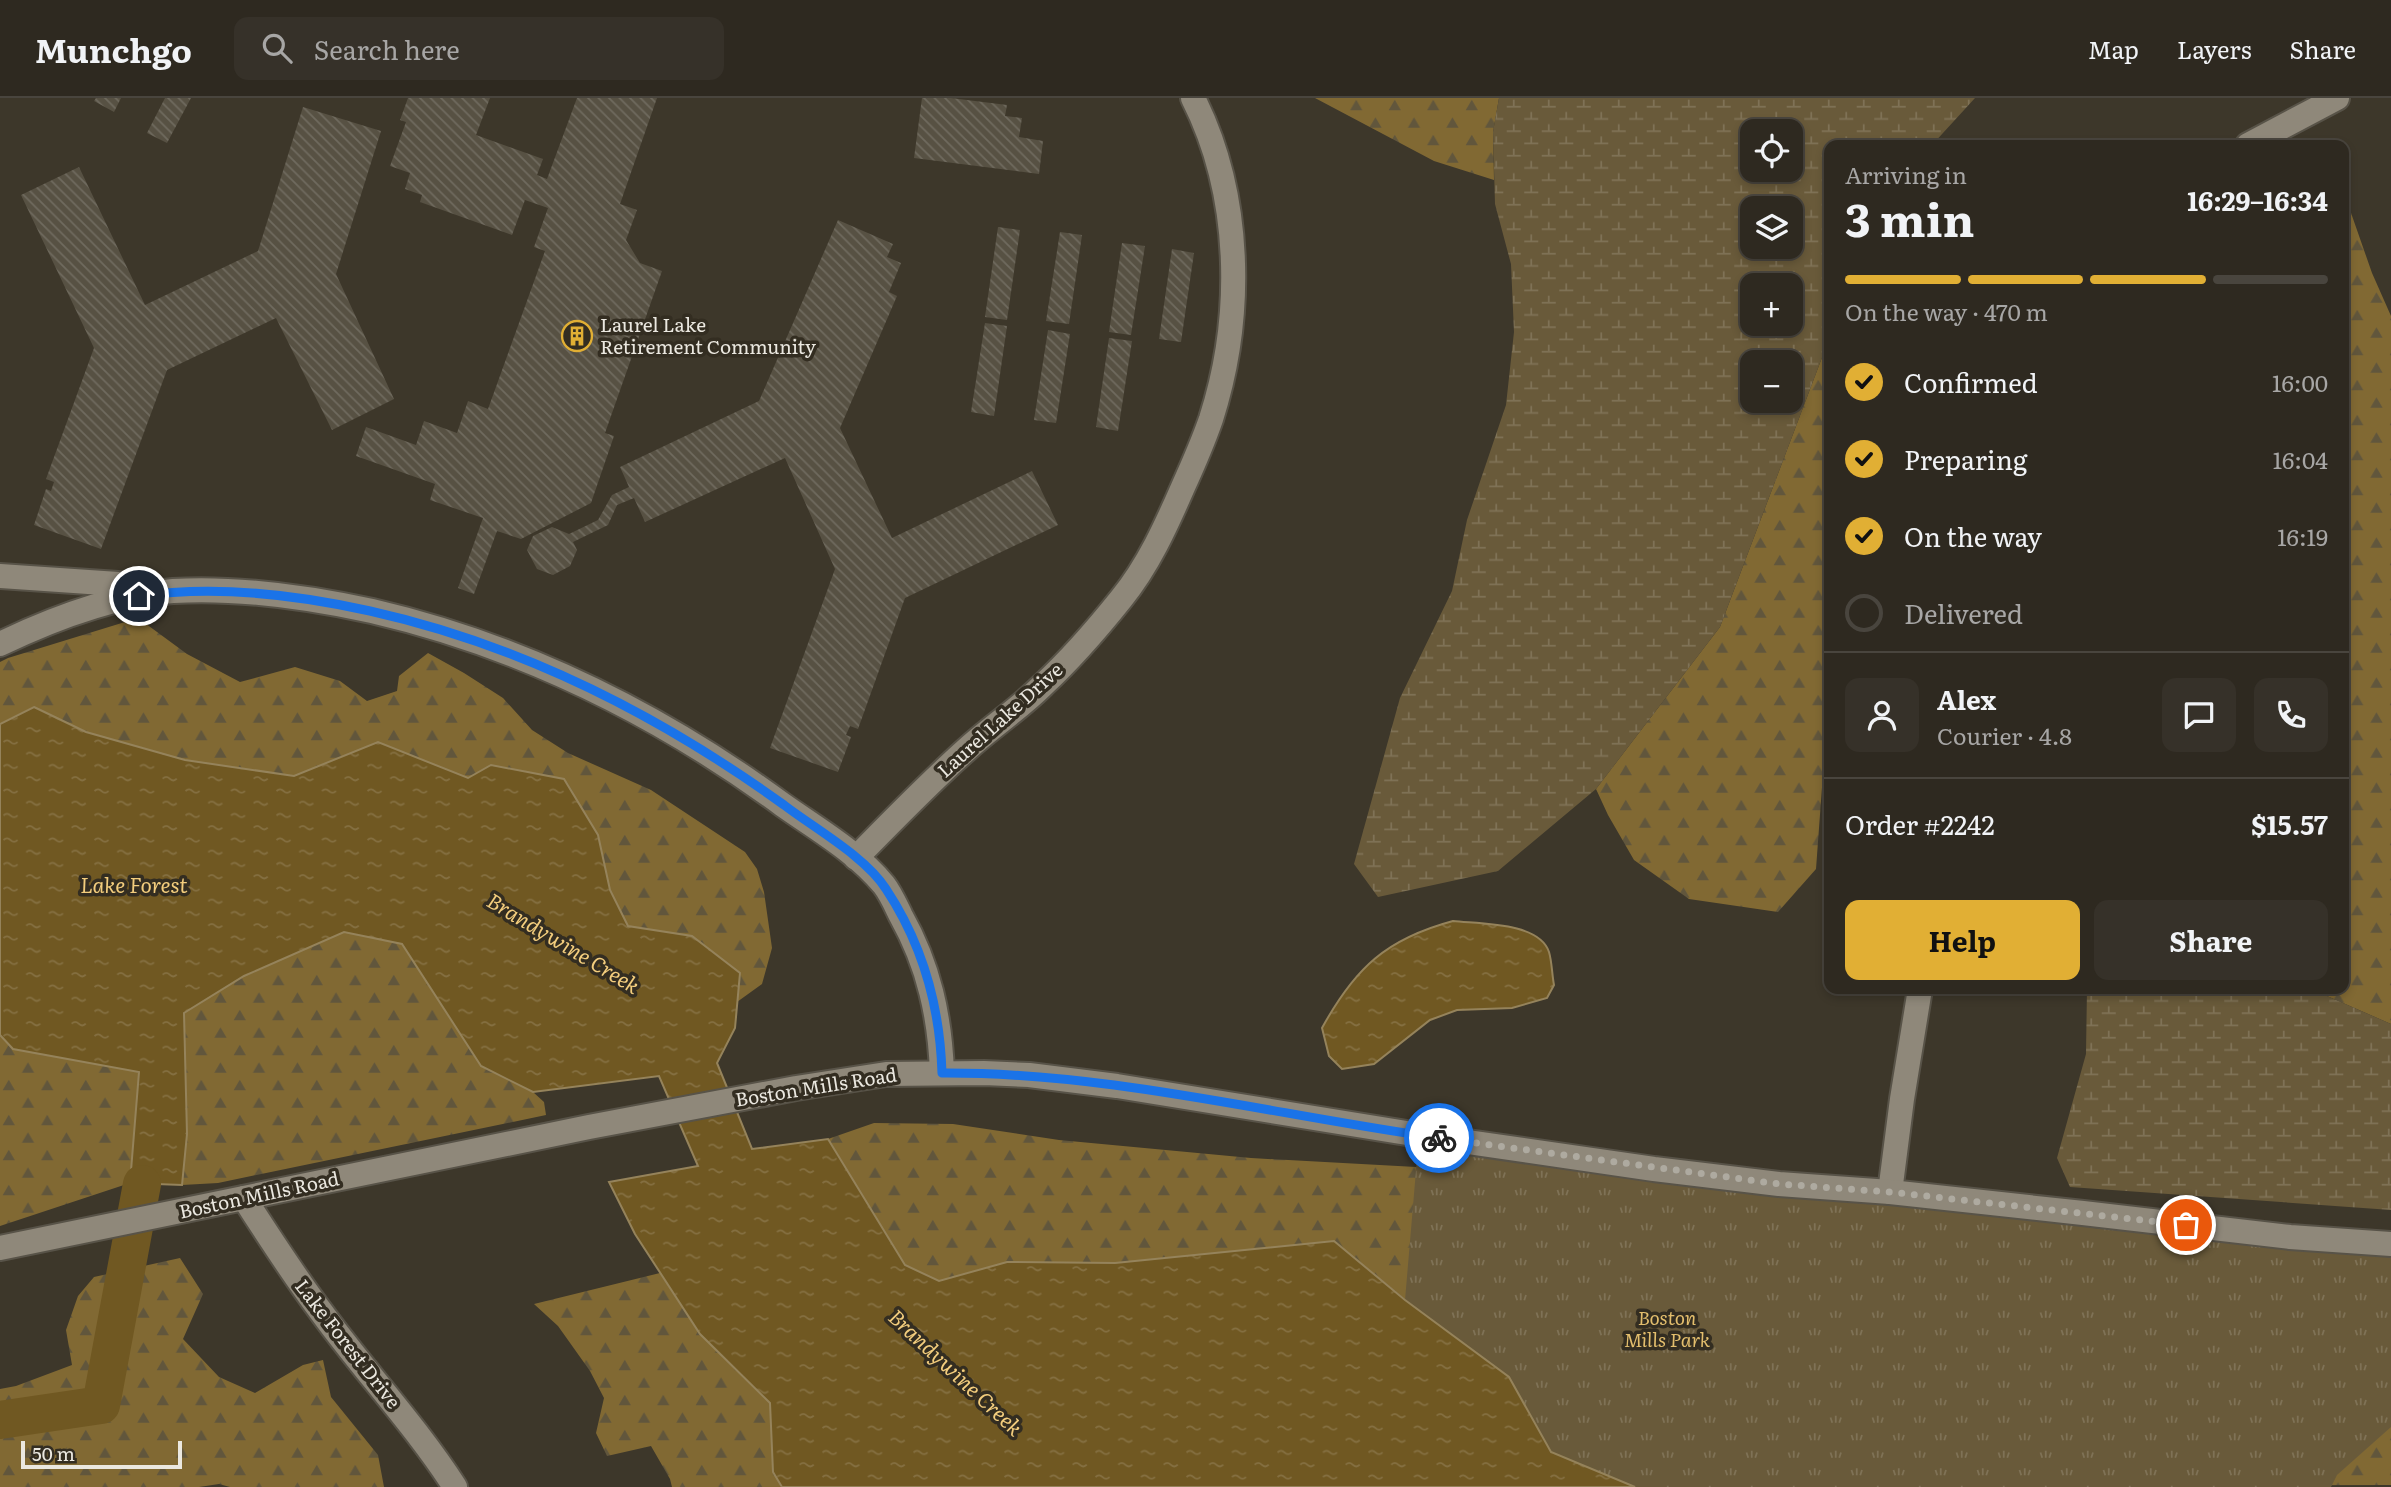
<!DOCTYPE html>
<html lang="en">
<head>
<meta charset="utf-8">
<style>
	:root { --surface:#2e2920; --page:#363129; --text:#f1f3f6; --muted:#a7a6a5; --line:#49453e; --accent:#e1af34 }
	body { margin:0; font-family:Literata,serif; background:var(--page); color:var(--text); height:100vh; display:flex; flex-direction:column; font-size:26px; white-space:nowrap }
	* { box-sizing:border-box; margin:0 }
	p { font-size:23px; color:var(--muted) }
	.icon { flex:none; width:38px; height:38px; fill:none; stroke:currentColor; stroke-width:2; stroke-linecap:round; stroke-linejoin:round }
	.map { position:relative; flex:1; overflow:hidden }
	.sheet { position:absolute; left:1824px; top:42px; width:525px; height:854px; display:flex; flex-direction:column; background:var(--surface); border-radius:14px; box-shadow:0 4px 10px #0003,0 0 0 2px var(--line) }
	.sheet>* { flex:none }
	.controls { position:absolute; left:1740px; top:21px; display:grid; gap:14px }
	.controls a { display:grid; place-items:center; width:63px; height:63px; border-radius:14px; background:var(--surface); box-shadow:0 4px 10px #0003,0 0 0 2px var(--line); font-size:35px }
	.scale { position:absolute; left:21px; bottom:18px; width:161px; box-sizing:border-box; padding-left:7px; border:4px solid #ebe8e0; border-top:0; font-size:19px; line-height:24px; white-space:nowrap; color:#ebe8e0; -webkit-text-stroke:5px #332d21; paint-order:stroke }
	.pin { position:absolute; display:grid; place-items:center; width:60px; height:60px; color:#fff; margin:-30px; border:4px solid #fff; border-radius:50%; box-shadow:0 2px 7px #0007 }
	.courier { position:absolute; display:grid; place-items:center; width:70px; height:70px; margin:-35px; border:5px solid #1a73e8; border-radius:50%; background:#fff; color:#222; box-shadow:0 2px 9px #0007 }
	.head em { font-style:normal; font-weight:700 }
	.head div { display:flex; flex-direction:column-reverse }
	.head { display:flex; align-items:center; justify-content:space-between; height:119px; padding:0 21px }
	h1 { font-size:46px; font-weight:700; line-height:52px }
	.bar { display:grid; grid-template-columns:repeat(4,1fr); gap:10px 7px; align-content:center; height:84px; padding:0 21px }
	.bar i { height:9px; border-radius:5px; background:var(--line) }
	.bar .on { background:var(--accent) }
	.bar p { grid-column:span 4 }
	.line { display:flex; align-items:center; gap:18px; padding:0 21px; border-top:2px solid var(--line) }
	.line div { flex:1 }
	.round { display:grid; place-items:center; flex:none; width:74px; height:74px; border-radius:14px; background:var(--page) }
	ol { padding:0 21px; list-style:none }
	li { display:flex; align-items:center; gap:21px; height:77px }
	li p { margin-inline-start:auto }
	li .icon { padding:7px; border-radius:50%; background:var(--accent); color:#111; stroke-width:4 }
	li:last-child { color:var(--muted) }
	li i { width:38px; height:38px; border:4px solid var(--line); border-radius:50% }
	.button { display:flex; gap:14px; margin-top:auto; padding:14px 21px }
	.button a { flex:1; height:80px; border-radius:14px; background:var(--accent); color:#111; font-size:28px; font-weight:700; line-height:80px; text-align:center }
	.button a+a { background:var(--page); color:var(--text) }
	header { display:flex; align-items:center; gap:42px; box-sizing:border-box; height:98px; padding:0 35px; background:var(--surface); border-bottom:2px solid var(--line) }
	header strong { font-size:33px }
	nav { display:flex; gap:38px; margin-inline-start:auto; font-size:24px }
	.search { width:490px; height:63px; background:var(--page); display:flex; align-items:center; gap:18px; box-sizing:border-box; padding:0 24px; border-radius:14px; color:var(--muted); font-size:26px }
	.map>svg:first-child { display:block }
	.forest { fill:url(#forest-firs) }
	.wetland { fill:url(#wetland-marsh); fill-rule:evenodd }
	.park { fill:url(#park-tufts) }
	.water { fill:url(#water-ripples); stroke:#95835b; stroke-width:2 }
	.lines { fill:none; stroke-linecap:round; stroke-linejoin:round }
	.river { stroke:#705822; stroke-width:38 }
	.building { fill:url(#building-back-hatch) }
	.minor-casing { stroke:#585348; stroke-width:28 }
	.minor { stroke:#8f887a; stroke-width:24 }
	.done { stroke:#aeaaa0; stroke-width:7; stroke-dasharray:0 12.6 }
	.route { stroke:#1a73e8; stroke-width:9 }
	.labels { text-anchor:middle; stroke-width:7; stroke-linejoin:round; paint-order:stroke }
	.poi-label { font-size:19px; fill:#ebe8e0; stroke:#332d21; text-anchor:start }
	.street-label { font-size:19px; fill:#ebe8e0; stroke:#332d21 }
	.park-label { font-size:19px; font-style:italic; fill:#e3be6d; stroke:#332d21 }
	.water-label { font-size:21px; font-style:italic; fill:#f3cd7d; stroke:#332d21 }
</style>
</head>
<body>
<header>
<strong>Munchgo</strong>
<div class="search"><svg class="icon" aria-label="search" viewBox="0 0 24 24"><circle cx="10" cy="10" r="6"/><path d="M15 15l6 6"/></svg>Search here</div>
<nav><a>Map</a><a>Layers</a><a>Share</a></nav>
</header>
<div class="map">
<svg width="2391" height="1389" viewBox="0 0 2391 1389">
	<defs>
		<pattern id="forest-firs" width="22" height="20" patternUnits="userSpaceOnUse" patternTransform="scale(1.75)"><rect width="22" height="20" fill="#816933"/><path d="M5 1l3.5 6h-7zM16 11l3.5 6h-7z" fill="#61563c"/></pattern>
		<pattern id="wetland-marsh" width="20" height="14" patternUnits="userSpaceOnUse" patternTransform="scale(1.75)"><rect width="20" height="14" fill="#695a3a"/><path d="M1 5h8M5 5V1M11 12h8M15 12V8" fill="none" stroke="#7f7256"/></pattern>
		<pattern id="park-tufts" width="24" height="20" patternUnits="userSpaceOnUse" patternTransform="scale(1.75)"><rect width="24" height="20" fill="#695a3a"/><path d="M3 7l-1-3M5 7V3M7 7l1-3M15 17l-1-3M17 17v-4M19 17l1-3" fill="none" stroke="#7f7256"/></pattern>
		<pattern id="water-ripples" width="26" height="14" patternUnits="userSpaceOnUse" patternTransform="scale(1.75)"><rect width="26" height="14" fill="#705822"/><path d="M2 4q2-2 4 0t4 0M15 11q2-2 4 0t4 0" fill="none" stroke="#857042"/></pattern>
		<pattern id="building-back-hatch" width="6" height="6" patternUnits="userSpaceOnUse" patternTransform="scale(1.75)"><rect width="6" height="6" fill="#575143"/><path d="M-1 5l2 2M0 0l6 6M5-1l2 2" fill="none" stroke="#6f6a5e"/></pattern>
	</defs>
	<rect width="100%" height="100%" fill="#3d372a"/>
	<g class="forest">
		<polygon points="1315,0 1499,0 1493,34 1494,82 1434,63"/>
		<polygon points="2343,92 2372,175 2391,218 2391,926 2311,891 2343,891"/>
		<polygon points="1829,241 1829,627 1824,662 1816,771 1778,814 1689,801 1634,762 1608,717 1596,691 1720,529"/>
		<polygon points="138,520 187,556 240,584 295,569 340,583 367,603 397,593 399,578 428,555 464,575 503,600 532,632 568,655 651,692 745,754 757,771 764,794 772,850 762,886 737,904 740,875 692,838 628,828 610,792 598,737 491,667 468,680 378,644 294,678 185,662 86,634 34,609 0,626 0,564 8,560"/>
		<polygon points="344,834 402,846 481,968 533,994 544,1004 546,1017 218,1085 182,1087 187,1036 184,915 244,878"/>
		<polygon points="0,937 13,951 139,974 130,1085 0,1128"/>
		<polygon points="874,1025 953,1026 1059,1042 1251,1060 1489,1073 2391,1204 2391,1387 1635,1389 1334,1143 1115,1165 1007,1164 939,1183 905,1167 828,1041"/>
		<polygon points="180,1160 203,1196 183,1241 219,1279 255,1295 303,1267 323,1262 331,1299 378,1357 384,1389 230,1389 219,1386 199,1389 0,1389 0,1291 16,1288 72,1267 66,1232 78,1198 94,1179"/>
		<polygon points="660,1175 700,1236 770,1305 773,1374 782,1389 672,1389 670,1381 651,1348 607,1358 596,1335 604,1300 590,1273 558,1228 534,1206"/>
	</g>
	<g class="wetland">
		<path d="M1499 0H1975L1932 47H1829V241L1720 529 1596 691 1498 773 1378 799 1354 766 1400 600 1452 493 1467 422 1506 307 1514 234 1511 166 1495 106 1493 34ZM1752 33H1790V72H1752ZM1752 110H1790V149H1752ZM1752 187H1790V226H1752ZM1752 264H1790V303H1752Z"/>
		<polygon points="2087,891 2311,891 2391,926 2391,1112 2070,1089 2057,1060 2086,956"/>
	</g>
	<polygon class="park" points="1419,1037 2083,1115 2094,1130 2391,1158 2391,1329 2337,1377 2331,1389 1635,1389 1551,1354 1509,1279 1405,1202"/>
	<g class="water">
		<polygon points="34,609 86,634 185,662 294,678 378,644 468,680 491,667 564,681 598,737 610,792 628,828 692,838 740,875 735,930 717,965 752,1051 828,1041 905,1167 939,1183 1007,1164 1115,1165 1334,1143 1405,1202 1509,1279 1551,1354 1635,1389 782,1389 773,1374 770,1305 700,1236 635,1136 609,1084 698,1068 659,978 533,994 481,968 402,846 344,834 244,878 184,915 187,1036 182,1087 130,1085 139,974 13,951 0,937 0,626"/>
		<path d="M1453 823C1479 826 1539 824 1549 854 1552 864 1552 877 1554 887L1547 900 1512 910 1457 912 1430 922 1374 966 1342 971 1329 958 1322 930C1355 870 1386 841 1453 823Z"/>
	</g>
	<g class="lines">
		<polyline class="river" points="0,1322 101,1307 142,1086"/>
	</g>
	<g class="building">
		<polygon points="96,0 121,0 114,14 94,3"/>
		<polygon points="165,0 191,0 167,45 147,35"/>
		<polygon points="408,0 490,0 476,37 543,61 537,77 547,81 577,0 657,0 620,106 637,112 626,142 640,165 662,173 605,335 614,338 591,405 521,441 497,433 474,496 458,490 483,420 430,402 435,386 356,358 366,329 416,347 424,323 457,335 468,303 488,311 545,153 534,149 548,110 525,102 512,137 420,104 422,97 405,91 410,75 390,68 406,24 400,22"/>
		<polygon points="922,0 951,0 1007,7 1005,18 1022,20 1019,39 1043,43 1039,76 914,60"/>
		<polygon points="303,9 381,33 336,176 394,301 332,332 276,220 167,272 101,451 34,427 46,391 51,393 54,384 46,381 94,250 21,97 79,69 145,207 258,153"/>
		<polygon points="838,122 893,146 887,159 901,165 889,194 897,198 840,330 892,440 1032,373 1058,427 905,500 858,631 850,628 846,637 851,639 838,674 770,650 835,471 785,360 645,424 634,400 617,407 608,427 573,444 577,452 570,468 553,477 537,471 527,452 533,438 552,429 569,436 598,422 612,397 629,389 620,369 759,303"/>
		<polygon points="998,129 1020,132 1007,222 985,219"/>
		<polygon points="1060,134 1082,137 1069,226 1046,223"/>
		<polygon points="1122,145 1145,148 1131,237 1109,234"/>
		<polygon points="1172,151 1194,155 1181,244 1159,241"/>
		<polygon points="985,225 1007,228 994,318 971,314"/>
		<polygon points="1048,232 1070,236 1056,325 1034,322"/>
		<polygon points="1109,240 1132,243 1118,333 1096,329"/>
	</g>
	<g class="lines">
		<g class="minor-casing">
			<g id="minor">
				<polyline points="2248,47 2337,0"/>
				<polyline points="0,478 118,486 149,494"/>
				<path d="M0 546C52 521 116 497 173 493 240 489 307 499 372 513 522 548 659 616 783 707 817 731 857 754 884 787 891 796 896 808 901 818 929 868 940 919 942 975"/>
				<path d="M856 760C892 723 928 686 966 652 991 629 1019 611 1043 587 1071 561 1097 531 1121 501 1148 468 1166 428 1183 389 1193 367 1203 344 1211 321 1244 218 1242 97 1193 0"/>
				<polyline points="1890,1094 1902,1001 1920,891"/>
				<path d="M244 1100C269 1139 294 1178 322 1215 365 1274 415 1327 455 1389"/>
				<polyline points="0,1150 589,1029 796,990 886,976 984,975 1029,977 1117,988 1419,1037 1654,1071 1779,1086 1890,1094 2083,1115 2290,1139 2391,1146"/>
			</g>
		</g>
		<use href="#minor" class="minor"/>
	</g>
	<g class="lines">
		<polyline class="done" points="1439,1040 1779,1086 1890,1094 2186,1127"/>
		<path class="route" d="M139 498C216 487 294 496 370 513 522 547 658 616 784 707 814 730 866 759 886 791 923 847 940 909 942 975 1109 974 1274 1017 1439 1040"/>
	</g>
	<defs>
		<g id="building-ring" transform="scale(1.575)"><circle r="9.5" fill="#332d21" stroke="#e1af34" stroke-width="1.5"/><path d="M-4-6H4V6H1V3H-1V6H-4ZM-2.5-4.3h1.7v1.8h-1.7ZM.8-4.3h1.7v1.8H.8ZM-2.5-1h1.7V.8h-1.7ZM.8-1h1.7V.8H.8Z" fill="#e1af34"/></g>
	</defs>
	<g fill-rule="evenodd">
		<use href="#building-ring" x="577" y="238"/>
	</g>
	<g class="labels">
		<g class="poi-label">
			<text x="600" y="234">Laurel Lake<tspan x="600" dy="22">Retirement Community</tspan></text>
		</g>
		<g class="street-label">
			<text transform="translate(1000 622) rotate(-42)" y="7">Laurel Lake Drive</text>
			<text transform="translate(816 989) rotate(-9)" y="7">Boston Mills Road</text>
			<text transform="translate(259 1097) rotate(-12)" y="7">Boston Mills Road</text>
			<text transform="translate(348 1246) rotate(52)" y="7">Lake Forest Drive</text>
		</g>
		<g class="park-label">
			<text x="1667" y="1227">Boston<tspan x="1667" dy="22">Mills Park</tspan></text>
		</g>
		<g class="water-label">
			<text x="134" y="795">Lake Forest</text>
			<text transform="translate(563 846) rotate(31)" y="7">Brandywine Creek</text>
			<text transform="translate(955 1275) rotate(43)" y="7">Brandywine Creek</text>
		</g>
	</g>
</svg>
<div class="controls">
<a><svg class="icon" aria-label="locate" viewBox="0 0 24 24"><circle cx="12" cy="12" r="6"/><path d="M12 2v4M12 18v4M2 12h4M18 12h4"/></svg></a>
<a><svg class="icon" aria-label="layers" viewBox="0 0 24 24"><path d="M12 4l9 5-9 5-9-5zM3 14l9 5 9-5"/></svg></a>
<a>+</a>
<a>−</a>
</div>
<div class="scale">50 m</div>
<div class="pin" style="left:2186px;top:1127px;background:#ea580c"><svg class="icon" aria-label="bag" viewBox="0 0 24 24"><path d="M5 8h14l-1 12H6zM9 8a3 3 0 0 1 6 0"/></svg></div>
<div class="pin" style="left:139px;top:498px;background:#1f2937"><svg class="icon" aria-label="home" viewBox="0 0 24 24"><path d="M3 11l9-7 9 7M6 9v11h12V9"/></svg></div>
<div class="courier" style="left:1439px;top:1040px"><svg class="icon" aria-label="bike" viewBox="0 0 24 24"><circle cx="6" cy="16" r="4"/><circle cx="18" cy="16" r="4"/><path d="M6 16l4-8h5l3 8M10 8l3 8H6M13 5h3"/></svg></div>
<section class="sheet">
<div class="head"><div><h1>3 min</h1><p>Arriving in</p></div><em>16:29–16:34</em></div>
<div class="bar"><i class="on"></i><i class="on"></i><i class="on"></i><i></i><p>On the way · 470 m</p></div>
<ol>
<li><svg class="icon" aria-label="check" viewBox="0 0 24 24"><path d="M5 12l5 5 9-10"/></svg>Confirmed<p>16:00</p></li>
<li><svg class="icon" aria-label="check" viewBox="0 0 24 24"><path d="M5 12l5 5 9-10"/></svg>Preparing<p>16:04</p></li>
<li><svg class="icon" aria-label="check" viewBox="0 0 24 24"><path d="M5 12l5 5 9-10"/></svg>On the way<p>16:19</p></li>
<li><i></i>Delivered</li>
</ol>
<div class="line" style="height:126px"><a class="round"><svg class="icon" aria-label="person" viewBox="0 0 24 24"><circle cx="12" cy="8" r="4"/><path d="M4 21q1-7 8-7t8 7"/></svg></a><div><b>Alex</b><p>Courier · 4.8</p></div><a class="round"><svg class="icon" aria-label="chat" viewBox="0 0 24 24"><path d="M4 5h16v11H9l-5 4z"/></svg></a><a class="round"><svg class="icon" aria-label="phone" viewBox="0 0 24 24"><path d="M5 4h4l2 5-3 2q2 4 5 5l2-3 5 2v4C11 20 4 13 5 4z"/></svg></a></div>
<div class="line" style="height:91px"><div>Order #2242</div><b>$15.57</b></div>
<div class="button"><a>Help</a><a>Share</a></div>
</section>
</div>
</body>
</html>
